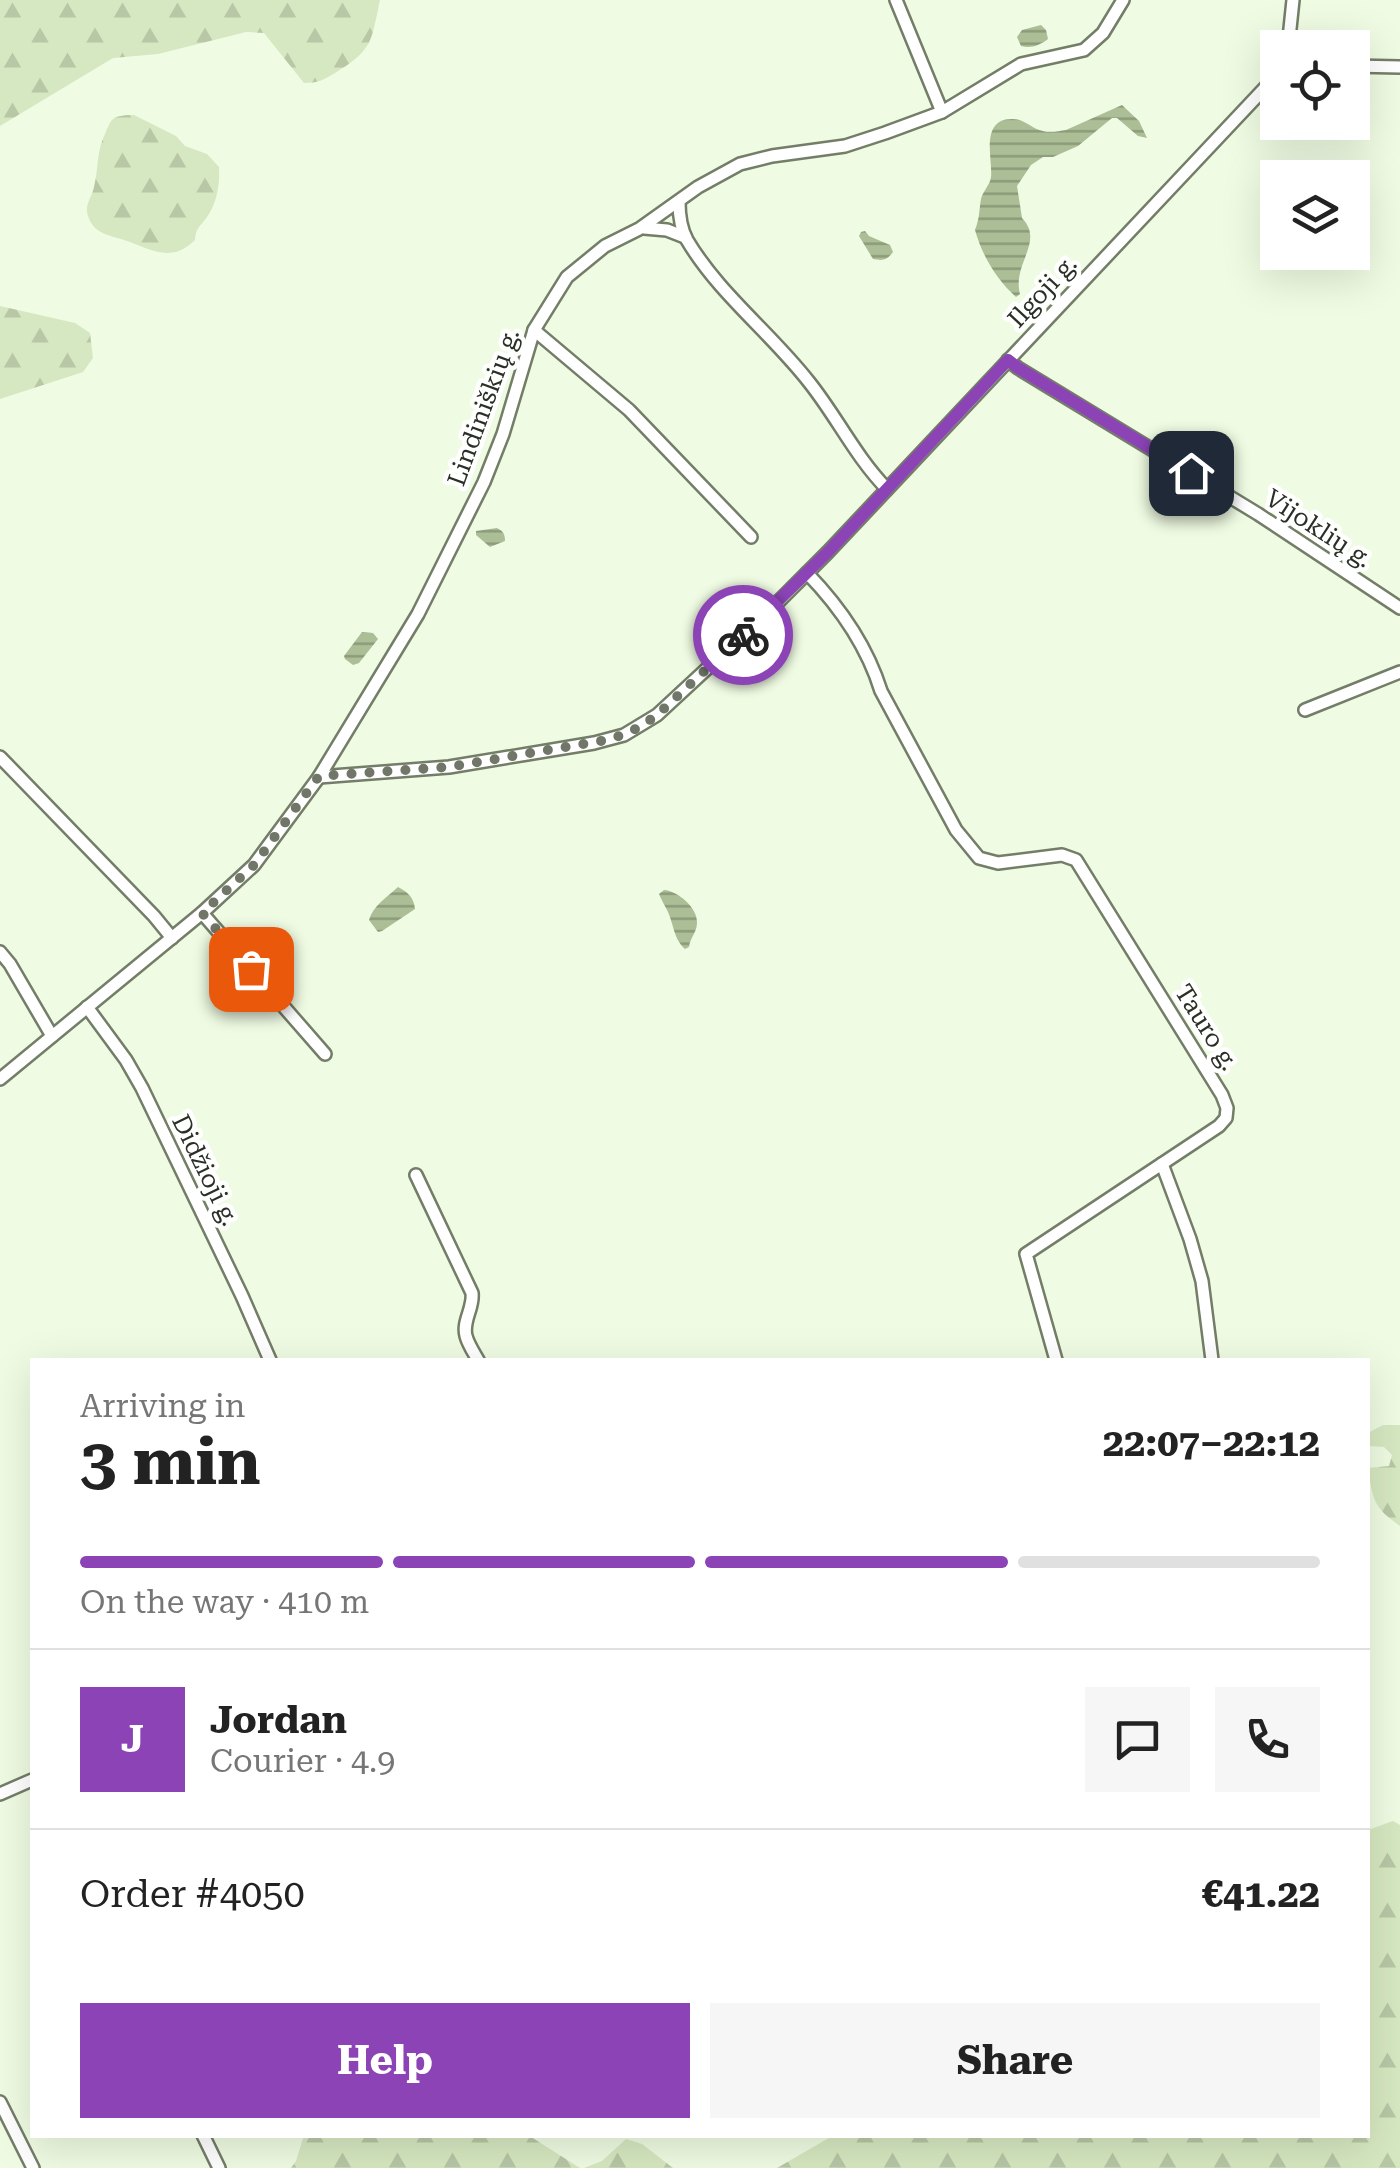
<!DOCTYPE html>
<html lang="en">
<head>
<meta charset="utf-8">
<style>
	:root { --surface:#fff; --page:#f6f6f6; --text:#222; --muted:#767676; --line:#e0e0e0; --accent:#8b43b6 }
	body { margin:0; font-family:"Roboto Serif",serif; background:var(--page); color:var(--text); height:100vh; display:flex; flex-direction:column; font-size:38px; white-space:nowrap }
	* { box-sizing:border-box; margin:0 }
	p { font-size:32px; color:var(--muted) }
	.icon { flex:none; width:55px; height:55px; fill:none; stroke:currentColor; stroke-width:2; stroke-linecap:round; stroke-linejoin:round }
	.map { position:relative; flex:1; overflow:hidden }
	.details { position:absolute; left:30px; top:1358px; width:1340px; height:780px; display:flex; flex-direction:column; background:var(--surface); border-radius:0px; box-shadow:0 10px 40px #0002 }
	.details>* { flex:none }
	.controls { position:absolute; left:1260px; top:30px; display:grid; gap:20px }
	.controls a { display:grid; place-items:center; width:110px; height:110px; border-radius:0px; background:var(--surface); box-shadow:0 10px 40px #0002; font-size:50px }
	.pin { position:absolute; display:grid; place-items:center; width:85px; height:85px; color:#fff; margin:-42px; border-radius:20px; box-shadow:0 5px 15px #0006 }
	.courier { position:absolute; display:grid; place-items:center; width:100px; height:100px; margin:-50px; border:8px solid #8b43b6; border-radius:50%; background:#fff; color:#222; box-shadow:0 2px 12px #0007 }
	.summary em { font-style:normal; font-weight:700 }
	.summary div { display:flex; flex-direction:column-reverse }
	.summary { display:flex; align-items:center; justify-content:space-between; height:170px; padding:0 50px }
	h1 { font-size:65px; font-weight:700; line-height:75px }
	.bar { display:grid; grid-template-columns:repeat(4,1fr); gap:15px 10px; align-content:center; height:120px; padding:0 50px }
	.bar i { height:12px; border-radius:8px; background:var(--line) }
	.bar .on { background:var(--accent) }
	.bar p { grid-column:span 4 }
	.line { display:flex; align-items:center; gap:25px; padding:0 50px; border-top:2px solid var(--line) }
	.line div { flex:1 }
	.round { display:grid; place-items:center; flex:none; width:105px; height:105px; border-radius:0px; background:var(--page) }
	.button { display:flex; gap:20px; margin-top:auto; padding:20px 50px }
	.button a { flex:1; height:115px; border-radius:0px; background:var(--accent); color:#fff; font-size:40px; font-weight:700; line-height:115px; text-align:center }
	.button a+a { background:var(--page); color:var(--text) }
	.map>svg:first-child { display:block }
	.forest { fill:url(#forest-firs) }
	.water { fill:url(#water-rules) }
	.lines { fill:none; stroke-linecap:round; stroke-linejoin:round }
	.minor-casing { stroke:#737d67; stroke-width:16 }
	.minor { stroke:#fff; stroke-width:11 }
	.done { stroke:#707768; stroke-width:10; stroke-dasharray:0 18 }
	.route { stroke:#8b43b6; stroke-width:12 }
	.labels { text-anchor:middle; stroke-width:9; stroke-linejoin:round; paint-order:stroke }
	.street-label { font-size:25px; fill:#2b3026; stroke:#fff }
</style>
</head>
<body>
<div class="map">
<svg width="1400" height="2168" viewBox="0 0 1400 2168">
	<defs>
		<pattern id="forest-firs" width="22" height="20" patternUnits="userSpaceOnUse" patternTransform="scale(2.5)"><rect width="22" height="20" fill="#d6e8c1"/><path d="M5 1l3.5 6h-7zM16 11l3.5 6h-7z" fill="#b8c7a6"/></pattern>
		<pattern id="water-rules" width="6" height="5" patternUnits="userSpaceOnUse" patternTransform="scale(2.5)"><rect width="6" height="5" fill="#abbe95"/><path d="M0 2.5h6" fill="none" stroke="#8b9b79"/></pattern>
	</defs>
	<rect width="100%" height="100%" fill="#effbe2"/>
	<g class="forest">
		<path d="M0 0H380C371 42 373 50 335 73 323 80 318 83 304 83L264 33 246 32 158 54 113 58 0 126Z"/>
		<path d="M134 115 176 136 185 146 207 154 219 167C220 184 217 203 207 217 200 227 196 227 195 240 171 264 151 249 124 240 109 235 94 234 88 216 84 205 92 197 94 187 99 167 96 153 105 134 106 131 110 122 112 120 117 115 127 115 134 115Z"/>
		<polygon points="0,306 75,323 90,333 93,358 83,372 0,399"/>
		<path d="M1383 1425H1400V1526C1373 1507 1373 1500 1368 1468L1389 1466 1392 1455 1384 1447 1368 1446V1433Z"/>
		<polygon points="1393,1821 1400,1825 1400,2168 777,2168 834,2135 1368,2135 1368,1830"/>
		<polygon points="304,2135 528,2135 580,2168 291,2168 296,2161"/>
		<polygon points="626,2139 642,2144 673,2168 584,2168 602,2161"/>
	</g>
	<g class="water">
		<path d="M1041 25 1046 30 1048 39C1040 45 1031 49 1021 46L1017 37 1022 30Z"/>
		<path d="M1122 105 1139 121 1147 138 1138 136 1117 118H1112L1078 146 1053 157H1043L1031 165 1017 186 1022 218C1045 242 1012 263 1020 294L1016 297C996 279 982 255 975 230 980 217 979 210 981 199 983 191 990 185 991 177 993 160 979 118 1013 119 1025 119 1032 129 1043 131 1050 133 1059 131 1066 130Z"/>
		<path d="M865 231 869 236 890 245 893 252C887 260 883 261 873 259L859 236 861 232Z"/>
		<path d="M497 528C503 531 505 534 505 541L490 547 476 535V531Z"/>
		<polygon points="362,632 373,633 378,639 359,663 353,665 345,659 344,656"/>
		<path d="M398 887C408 892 414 898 415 909L382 931 378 932 369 920C373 906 387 897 398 887Z"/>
		<path d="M664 890C678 891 698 908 697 923 697 932 690 938 689 947L685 949C673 938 674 924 667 910 664 904 661 899 659 894Z"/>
	</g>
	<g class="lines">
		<g class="minor-casing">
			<g id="minor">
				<polyline points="896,0 942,112"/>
				<polyline points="1288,48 1293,0"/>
				<polyline points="1352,66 1400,67"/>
				<path d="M679 202C679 215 681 229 687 240 719 294 771 333 809 382 837 417 855 456 887 489"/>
				<polyline points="644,228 667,230 685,237"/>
				<polyline points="534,330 629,410 751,537"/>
				<polyline points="1008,360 1018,368 1258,514 1400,608"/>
				<path d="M807 573C840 607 867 646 881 691L956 830 979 858 998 863 1062 855 1076 860 1222 1095 1227 1108 1226 1118 1219 1126 1026 1254 1056 1360"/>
				<polyline points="1305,710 1400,672"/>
				<polyline points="0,757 154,916 172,938"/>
				<polyline points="319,777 449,767 594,743 624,735 657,715 766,614 828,552 1278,74"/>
				<polyline points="202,913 325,1054"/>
				<polyline points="0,952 10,964 52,1036"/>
				<polyline points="87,1007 126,1060 142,1088 242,1296 270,1360"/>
				<polyline points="0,1079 202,913 254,865 319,777 418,614 484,482 503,434 534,330 567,277 605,246 639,229 698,187 740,164 772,156 845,146 885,133 942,112 1021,64 1084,50 1103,33 1123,0"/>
				<polyline points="1162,1164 1190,1239 1202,1281 1212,1360"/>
				<path d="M416 1175 472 1293C474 1308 462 1321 466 1336 468 1344 474 1353 478 1360"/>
				<polyline points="0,1794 32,1780"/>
				<polyline points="0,2102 33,2168"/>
				<polyline points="203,2135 219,2168"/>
			</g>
		</g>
		<use href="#minor" class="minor"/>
	</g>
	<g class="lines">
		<polyline class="done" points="251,969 202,913 254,865 319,776 449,767 612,739 638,728 656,716 743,635"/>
		<polyline class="route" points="743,635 828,552 1008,360 1018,368 1191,473"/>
	</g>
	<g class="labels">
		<g class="street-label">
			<text transform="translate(1042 291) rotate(-47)" y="9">Ilgoji g.</text>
			<text transform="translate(483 407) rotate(-70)" y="9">Lindiniškių g.</text>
			<text transform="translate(1319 528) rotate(33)" y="9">Vijoklių g.</text>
			<text transform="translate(1207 1027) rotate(58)" y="9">Tauro g.</text>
			<text transform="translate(206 1170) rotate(64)" y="9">Didžioji g.</text>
		</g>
	</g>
</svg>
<div class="controls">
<a><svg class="icon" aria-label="locate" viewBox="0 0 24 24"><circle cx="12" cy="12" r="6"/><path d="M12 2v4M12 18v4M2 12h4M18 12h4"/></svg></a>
<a><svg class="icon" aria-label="layers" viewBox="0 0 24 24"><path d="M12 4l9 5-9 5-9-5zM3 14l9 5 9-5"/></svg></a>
</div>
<div class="pin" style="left:251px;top:969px;background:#ea580c"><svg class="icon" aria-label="bag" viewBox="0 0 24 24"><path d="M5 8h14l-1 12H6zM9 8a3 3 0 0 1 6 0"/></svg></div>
<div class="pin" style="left:1191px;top:473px;background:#1f2937"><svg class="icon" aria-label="home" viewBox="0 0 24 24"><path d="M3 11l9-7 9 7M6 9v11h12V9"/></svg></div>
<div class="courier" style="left:743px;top:635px"><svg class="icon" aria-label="bike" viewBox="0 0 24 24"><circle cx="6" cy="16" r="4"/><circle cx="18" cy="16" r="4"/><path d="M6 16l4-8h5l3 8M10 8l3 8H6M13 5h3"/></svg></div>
<section class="details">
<div class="summary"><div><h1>3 min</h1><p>Arriving in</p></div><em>22:07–22:12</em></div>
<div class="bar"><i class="on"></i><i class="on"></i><i class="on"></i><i></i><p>On the way · 410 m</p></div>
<div class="line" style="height:180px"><b class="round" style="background:var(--accent);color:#fff">J</b><div><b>Jordan</b><p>Courier · 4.9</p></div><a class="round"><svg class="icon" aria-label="chat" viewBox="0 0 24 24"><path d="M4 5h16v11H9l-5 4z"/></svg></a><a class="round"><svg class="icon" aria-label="phone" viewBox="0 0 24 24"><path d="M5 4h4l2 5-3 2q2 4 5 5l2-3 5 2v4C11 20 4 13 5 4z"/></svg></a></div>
<div class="line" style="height:130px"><div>Order #4050</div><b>€41.22</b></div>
<div class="button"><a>Help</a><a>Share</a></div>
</section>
</div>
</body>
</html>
